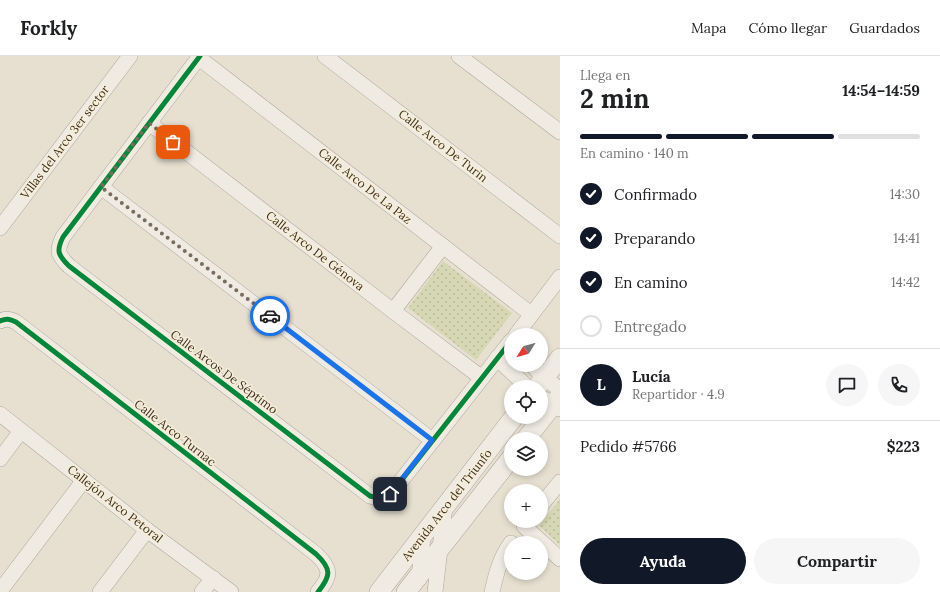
<!DOCTYPE html>
<html lang="es">
<head>
<meta charset="utf-8">
<style>
	:root { --surface:#fff; --page:#f6f6f6; --text:#202124; --muted:#757577; --line:#e0e0e0; --accent:#111827 }
	body { margin:0; font-family:Lora,serif; background:var(--page); color:var(--text); height:100vh; display:flex; flex-direction:column; font-size:15px; white-space:nowrap }
	* { box-sizing:border-box; margin:0 }
	p { font-size:13px; color:var(--muted) }
	.icon { flex:none; width:22px; height:22px; fill:none; stroke:currentColor; stroke-width:2; stroke-linecap:round; stroke-linejoin:round }
	.map { position:relative; flex:1; overflow:hidden }
	.details { display:flex; flex-direction:column; background:var(--surface); width:380px }
	.details>* { flex:none }
	.needle { width:26px; rotate:233deg }
	.buttons { position:absolute; left:504px; top:272px; display:grid; gap:8px }
	.buttons a { display:grid; place-items:center; width:44px; height:44px; border-radius:50%; background:var(--surface); box-shadow:0 2px 6px #0003; font-size:20px }
	.pin { position:absolute; display:grid; place-items:center; width:34px; height:34px; color:#fff; margin:-17px; border-radius:8px; box-shadow:0 2px 6px #0006 }
	.courier { position:absolute; display:grid; place-items:center; width:40px; height:40px; margin:-20px; border:3px solid #1a73e8; border-radius:50%; background:#fff; color:#222; box-shadow:0 1px 5px #0007 }
	.summary em { font-style:normal; font-weight:800 }
	.summary div { display:flex; flex-direction:column-reverse }
	.summary { display:flex; align-items:center; justify-content:space-between; height:68px; padding:0 20px }
	h1 { font-size:26px; font-weight:800; line-height:30px }
	.bar { display:grid; grid-template-columns:repeat(4,1fr); gap:6px 4px; align-content:center; height:48px; padding:0 20px }
	.bar i { height:5px; border-radius:3px; background:var(--line) }
	.bar .active { background:var(--accent) }
	.bar p { grid-column:span 4 }
	.line { display:flex; align-items:center; gap:10px; padding:0 20px; border-top:1px solid var(--line) }
	.line div { flex:1 }
	.round { display:grid; place-items:center; flex:none; width:42px; height:42px; border-radius:21px; background:var(--page) }
	ol { padding:0 20px; list-style:none }
	li { display:flex; align-items:center; gap:12px; height:44px }
	li p { margin-inline-start:auto }
	li .icon { padding:4px; border-radius:50%; background:var(--accent); color:#fff; stroke-width:4 }
	li:last-child { color:var(--muted) }
	li i { width:22px; height:22px; border:2px solid var(--line); border-radius:50% }
	.primary-button { display:flex; gap:8px; margin-top:auto; padding:8px 20px }
	.primary-button a { flex:1; height:46px; border-radius:24px; background:var(--accent); color:#fff; font-size:16px; font-weight:800; line-height:46px; text-align:center }
	.primary-button a+a { background:var(--page); color:var(--text) }
	header { display:flex; align-items:center; gap:24px; box-sizing:border-box; height:56px; padding:0 20px; background:var(--surface); border-bottom:1px solid var(--line) }
	header strong { font-size:19px }
	nav { display:flex; gap:22px; margin-inline-start:auto; font-size:14px }
	main { display:flex; flex:1; min-height:0 }
	.map>svg:first-child { display:block }
	.park { fill:url(#park-dots) }
	.lines { fill:none; stroke-linecap:round; stroke-linejoin:round }
	.minor-casing { stroke:#ada599; stroke-width:16 }
	.tertiary-casing { stroke:#ada599; stroke-width:20 }
	.minor { stroke:#efebe3; stroke-width:15 }
	.tertiary { stroke:#efebe3; stroke-width:19 }
	.cycleway-casing { stroke:#f7eed8; stroke-width:8 }
	.cycleway { stroke:#00873e; stroke-width:5 }
	.done { stroke:#786c5e; stroke-width:4; stroke-dasharray:0 7.2 }
	.route { stroke:#1a73e8; stroke-width:5 }
	.labels { text-anchor:middle; stroke-width:3; stroke-linejoin:round; paint-order:stroke }
	.street-label { font-size:12px; fill:#3d2e20; stroke:#f7eed8 }
</style>
</head>
<body>
<header>
<strong>Forkly</strong>
<nav><a>Mapa</a><a>Cómo llegar</a><a>Guardados</a></nav>
</header>
<main>
<div class="map">
<svg width="560" height="536" viewBox="0 0 560 536">
	<defs>
		<pattern id="park-dots" width="8" height="8" patternUnits="userSpaceOnUse"><rect width="8" height="8" fill="#d6d7b3"/><path d="M2 2h.1M6 6h.1" fill="none" stroke="#b9b99a" stroke-width="1.8" stroke-linecap="round"/></pattern>
	</defs>
	<rect width="100%" height="100%" fill="#e7e0d1"/>
	<g class="park">
		<polygon points="443,205 512,257 476,304 408,252"/>
		<polygon points="560,443 560,489 539,470"/>
	</g>
	<g class="lines">
		<g class="minor-casing">
			<g id="minor">
				<path d="M200 0 63 181C56 195 58 199 69 210L370 440C383 444 388 439 397 430L511 285"/>
				<polyline points="325,0 560,180"/>
				<polyline points="459,0 560,76"/>
				<polyline points="199,2 531,258"/>
				<polyline points="149,67 393,255 482,322"/>
				<polyline points="101,131 432,384"/>
				<polyline points="0,172 130,0"/>
				<polyline points="393,255 443,190"/>
				<path d="M0 265C6 262 10 263 16 266L316 498C332 513 331 520 318 536"/>
				<polyline points="516,279 560,221"/>
				<polyline points="497,302 527,331"/>
				<polyline points="532,309 544,322 560,333"/>
				<polyline points="541,341 560,353"/>
				<polyline points="0,358 147,474 231,536"/>
				<polyline points="0,403 21,375"/>
				<polyline points="541,449 560,426"/>
				<polyline points="524,470 560,503"/>
				<polyline points="419,523 423,480"/>
				<polyline points="0,535 84,424"/>
				<polyline points="100,536 147,474"/>
				<polyline points="202,536 213,522"/>
				<polyline points="435,536 445,450"/>
				<path d="M492 536C496 518 500 502 511 487"/>
			</g>
		</g>
		<g class="tertiary-casing">
			<g id="tertiary">
				<polyline points="537,331 560,302"/>
				<polyline points="526,383 560,340"/>
				<polyline points="379,536 514,361"/>
				<polyline points="406,536 511,402"/>
			</g>
		</g>
		<use href="#minor" class="minor"/>
		<use href="#tertiary" class="tertiary"/>
		<g class="cycleway-casing">
			<g id="cycleway">
				<path d="M200 0 63 181C56 195 58 199 69 210L370 440C383 444 388 439 397 430L511 285"/>
				<path d="M0 265C6 262 10 263 16 266L316 498C332 513 331 520 318 536"/>
			</g>
		</g>
		<use href="#cycleway" class="cycleway"/>
	</g>
	<g class="lines">
		<polyline class="done" points="173,86 149,67 101,131 270,260"/>
		<polyline class="route" points="270,260 432,384 390,438"/>
	</g>
	<g class="labels">
		<g class="street-label">
			<text transform="translate(65 86) rotate(-53)" y="4">Villas del Arco 3er sector</text>
			<text transform="translate(443 90) rotate(38)" y="4">Calle Arco De Turin</text>
			<text transform="translate(365 130) rotate(38)" y="4">Calle Arco De La Paz</text>
			<text transform="translate(315 195) rotate(38)" y="4">Calle Arco De Génova</text>
			<text transform="translate(224 316) rotate(37)" y="4">Calle Arcos De Séptimo</text>
			<text transform="translate(175 377) rotate(38)" y="4">Calle Arco Turnac</text>
			<text transform="translate(115 448) rotate(38)" y="4">Callejón Arco Petoral</text>
			<text transform="translate(447 449) rotate(-52)" y="4">Avenida Arco del Triunfo</text>
		</g>
	</g>
</svg>
<div class="buttons">
<a><svg class="needle" viewBox="-14 -14 28 28"><path d="M0-13l5 13h-10z" fill="#e53935"/><path d="M0 13l5-13h-10z" fill="#757577"/></svg></a>
<a><svg class="icon" aria-label="locate" viewBox="0 0 24 24"><circle cx="12" cy="12" r="6"/><path d="M12 2v4M12 18v4M2 12h4M18 12h4"/></svg></a>
<a><svg class="icon" aria-label="layers" viewBox="0 0 24 24"><path d="M12 4l9 5-9 5-9-5zM3 14l9 5 9-5"/></svg></a>
<a>+</a>
<a>−</a>
</div>
<div class="pin" style="left:173px;top:86px;background:#ea580c"><svg class="icon" aria-label="bag" viewBox="0 0 24 24"><path d="M5 8h14l-1 12H6zM9 8a3 3 0 0 1 6 0"/></svg></div>
<div class="pin" style="left:390px;top:438px;background:#1f2937"><svg class="icon" aria-label="home" viewBox="0 0 24 24"><path d="M3 11l9-7 9 7M6 9v11h12V9"/></svg></div>
<div class="courier" style="left:270px;top:260px"><svg class="icon" aria-label="car" viewBox="0 0 24 24"><path d="M5 17H2v-5l4-1 3-4h7l3 4 3 1v5h-3M9 17h6M6 11h13"/><circle cx="7" cy="17" r="2"/><circle cx="17" cy="17" r="2"/></svg></div>
</div>
<section class="details">
<div class="summary"><div><h1>2 min</h1><p>Llega en</p></div><em>14:54–14:59</em></div>
<div class="bar"><i class="active"></i><i class="active"></i><i class="active"></i><i></i><p>En camino · 140 m</p></div>
<ol>
<li><svg class="icon" aria-label="check" viewBox="0 0 24 24"><path d="M5 12l5 5 9-10"/></svg>Confirmado<p>14:30</p></li>
<li><svg class="icon" aria-label="check" viewBox="0 0 24 24"><path d="M5 12l5 5 9-10"/></svg>Preparando<p>14:41</p></li>
<li><svg class="icon" aria-label="check" viewBox="0 0 24 24"><path d="M5 12l5 5 9-10"/></svg>En camino<p>14:42</p></li>
<li><i></i>Entregado</li>
</ol>
<div class="line" style="height:72px"><b class="round" style="background:var(--accent);color:#fff">L</b><div><b>Lucía</b><p>Repartidor · 4.9</p></div><a class="round"><svg class="icon" aria-label="chat" viewBox="0 0 24 24"><path d="M4 5h16v11H9l-5 4z"/></svg></a><a class="round"><svg class="icon" aria-label="phone" viewBox="0 0 24 24"><path d="M5 4h4l2 5-3 2q2 4 5 5l2-3 5 2v4C11 20 4 13 5 4z"/></svg></a></div>
<div class="line" style="height:52px"><div>Pedido #5766</div><b>$223</b></div>
<div class="primary-button"><a>Ayuda</a><a>Compartir</a></div>
</section>
</main>
</body>
</html>
